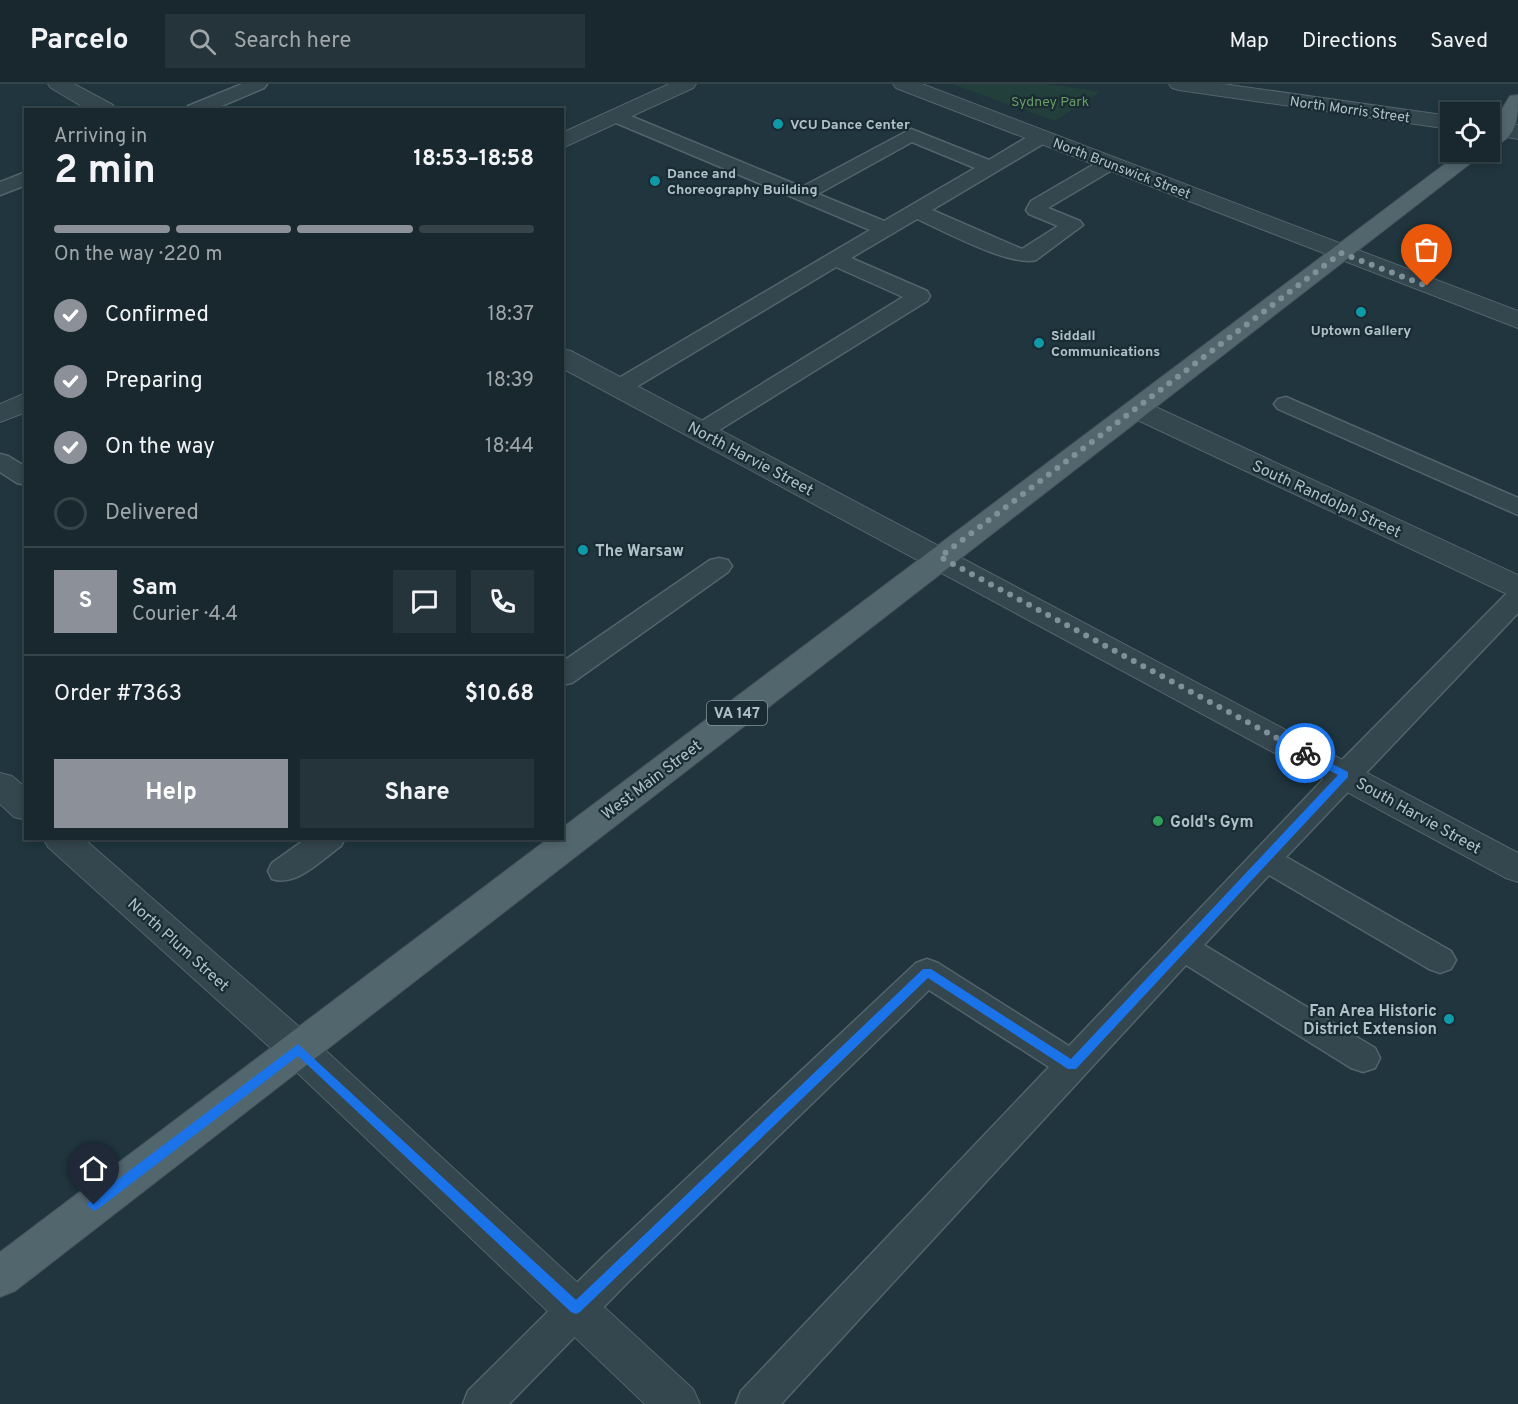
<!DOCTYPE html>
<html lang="en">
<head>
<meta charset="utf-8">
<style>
	:root { --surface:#18282e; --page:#25343a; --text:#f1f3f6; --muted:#9fa6aa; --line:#36444a; --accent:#8c9099 }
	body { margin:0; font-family:Overpass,sans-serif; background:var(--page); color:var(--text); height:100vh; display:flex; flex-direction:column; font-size:22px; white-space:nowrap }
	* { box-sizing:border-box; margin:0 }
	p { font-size:20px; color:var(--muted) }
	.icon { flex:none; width:33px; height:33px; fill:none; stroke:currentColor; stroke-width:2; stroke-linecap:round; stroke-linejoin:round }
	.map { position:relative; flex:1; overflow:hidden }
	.details { position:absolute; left:24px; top:24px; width:540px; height:732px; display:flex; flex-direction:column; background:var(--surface); border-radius:0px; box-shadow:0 3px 9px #0003,0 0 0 2px var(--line) }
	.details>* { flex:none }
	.tools { position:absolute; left:1440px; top:18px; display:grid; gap:12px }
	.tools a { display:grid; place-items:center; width:60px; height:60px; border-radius:0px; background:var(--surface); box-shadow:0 3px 9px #0003,0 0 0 2px var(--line); font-size:30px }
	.pin { position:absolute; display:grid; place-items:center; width:51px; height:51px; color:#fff; margin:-62px -26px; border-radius:50% 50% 50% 0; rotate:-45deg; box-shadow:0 0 6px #0007 }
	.pin .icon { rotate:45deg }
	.courier { position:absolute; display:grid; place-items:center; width:60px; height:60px; margin:-30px; border:4px solid #1a73e8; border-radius:50%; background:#fff; color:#222; box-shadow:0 2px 8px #0007 }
	.head em { font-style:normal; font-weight:700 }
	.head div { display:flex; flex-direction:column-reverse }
	.head { display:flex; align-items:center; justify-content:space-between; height:102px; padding:0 30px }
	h1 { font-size:39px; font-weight:700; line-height:45px }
	.bar { display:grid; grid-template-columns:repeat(4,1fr); gap:9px 6px; align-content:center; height:72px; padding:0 30px }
	.bar i { height:8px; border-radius:4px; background:var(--line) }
	.bar .current { background:var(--accent) }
	.bar p { grid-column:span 4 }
	.line { display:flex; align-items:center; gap:15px; padding:0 30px; border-top:2px solid var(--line) }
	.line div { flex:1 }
	.round { display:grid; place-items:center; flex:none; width:63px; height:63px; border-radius:0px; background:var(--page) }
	ol { padding:0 30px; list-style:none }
	li { display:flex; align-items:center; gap:18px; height:66px }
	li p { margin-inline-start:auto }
	li .icon { padding:6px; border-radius:50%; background:var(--accent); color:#fff; stroke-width:4 }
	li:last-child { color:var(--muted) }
	li i { width:33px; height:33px; border:3px solid var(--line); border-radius:50% }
	.cta { display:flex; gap:12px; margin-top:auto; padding:12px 30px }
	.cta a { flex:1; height:69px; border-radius:0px; background:var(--accent); color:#fff; font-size:24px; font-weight:700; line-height:69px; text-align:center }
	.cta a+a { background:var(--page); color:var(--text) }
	header { display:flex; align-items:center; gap:36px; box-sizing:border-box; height:84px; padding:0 30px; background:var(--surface); border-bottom:2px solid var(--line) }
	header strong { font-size:28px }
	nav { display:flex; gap:33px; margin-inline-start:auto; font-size:21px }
	.search { width:420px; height:54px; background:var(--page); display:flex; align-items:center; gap:15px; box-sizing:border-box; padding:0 21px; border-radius:0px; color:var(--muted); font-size:22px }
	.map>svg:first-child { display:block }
	.green { fill:#223f3b }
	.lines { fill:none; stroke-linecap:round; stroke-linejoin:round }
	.lane-casing { stroke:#53646c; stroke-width:3 }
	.street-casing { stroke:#53646c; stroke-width:2 }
	.primary-casing { stroke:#41525a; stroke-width:2 }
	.lane { fill:#34464e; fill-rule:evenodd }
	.street { fill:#34464e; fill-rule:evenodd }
	.primary { fill:#52666e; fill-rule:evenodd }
	.route { fill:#1a73e8 }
	.done { stroke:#7e9099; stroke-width:6; stroke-dasharray:0 10.8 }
	.culture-dot { fill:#0f9aa8; stroke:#1a2b33; stroke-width:2 }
	.leisure-dot { fill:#2e9e5b; stroke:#1a2b33; stroke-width:2 }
	.labels { text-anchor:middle; stroke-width:4.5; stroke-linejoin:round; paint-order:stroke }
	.far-park-label { font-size:14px; fill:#669d64; stroke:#1a2b33 }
	.far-street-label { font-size:14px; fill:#b0c1ca; stroke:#1a2b33 }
	.far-poi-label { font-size:14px; font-weight:bold; fill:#b0c1ca; stroke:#1a2b33; text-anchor:start }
	.shield { fill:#1a2b33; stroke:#83949d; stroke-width:1.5 }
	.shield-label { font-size:15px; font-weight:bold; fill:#b0c1ca }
	.street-label { font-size:16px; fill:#b0c1ca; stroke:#1a2b33 }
	.poi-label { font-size:16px; font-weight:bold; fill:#b0c1ca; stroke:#1a2b33; text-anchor:start }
</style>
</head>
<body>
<header>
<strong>Parcelo</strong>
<div class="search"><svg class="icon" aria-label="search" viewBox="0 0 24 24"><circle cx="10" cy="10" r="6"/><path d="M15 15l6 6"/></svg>Search here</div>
<nav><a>Map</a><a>Directions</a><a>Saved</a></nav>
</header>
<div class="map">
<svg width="1518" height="1320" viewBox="0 0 1518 1320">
	<rect width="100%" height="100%" fill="#20353e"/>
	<polygon class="green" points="952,0 1050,0 1100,8 1055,37"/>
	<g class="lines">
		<g class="lane-casing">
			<g id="lane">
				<polygon points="242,0 267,0 264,4 212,26 186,26 188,22"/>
				<path d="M616 26 802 103 911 45 989 76 1034 49H1048L1050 53 1048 57 932 126 1022 165 1058 142 1029 130 1026 126 1031 117 1103 75H1117L1120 79 1117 83 1048 124 1080 137 1083 141 1036 176C1010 183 944 147 917 135L851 174 927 207 930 212 927 217 708 353 700 355 692 353 688 348 692 343 903 213 836 183 628 308 620 310 612 308 609 303 612 298 870 146 609 36 607 32 609 28ZM912 58 975 84 884 137 818 110Z"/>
				<polygon points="26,88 26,101 0,111 0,98"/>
				<polygon points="1286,313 1518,414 1518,431 1278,325 1274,320 1278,315"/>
				<polygon points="0,370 8,372 26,383 26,401 17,399 0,388"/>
				<polygon points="719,474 728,476 732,482 728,488 572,599 562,601 562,578 710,476"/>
				<polygon points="1518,504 1518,529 1286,773 1451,867 1456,876 1451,885 1440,889 1429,885 1269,791 1204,861 1375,964 1380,974 1375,984 1363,988 1351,984 1186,881 781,1320 736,1320 741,1307 1049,983 929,906 629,1197 509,1320 463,1320 468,1307 603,1173 916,879 927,875 938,879 1069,962 1335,683 1509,507"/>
				<path d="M307 754H345L341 762C321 776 297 803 272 795L268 787 272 779Z"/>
			</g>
		</g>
		<g class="street-casing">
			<g id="street">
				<polygon points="48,0 74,0 113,21 115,26 88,26 51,4"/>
				<polygon points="669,0 696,0 693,4 562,64 562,49"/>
				<polygon points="893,0 922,0 1518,227 1518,244 896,4"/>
				<polygon points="1169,0 1223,0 1450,32 1450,45 1179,6 1172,4"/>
				<polygon points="1490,37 1518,41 1518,55 1490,50"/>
				<polygon points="562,265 571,267 1518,769 1518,798 1506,794 562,284"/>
				<polygon points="26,309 26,328 0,338 0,320"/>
				<polygon points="1137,317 1147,319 1518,491 1518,513 1507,510 1127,331 1124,325 1127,319"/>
				<polygon points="0,689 12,692 26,704 26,736 14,733 0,720"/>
				<polygon points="43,754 83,754 312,954 693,1305 700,1320 645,1320 284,976 48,763"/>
			</g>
		</g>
		<g class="primary-casing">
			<g id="primary">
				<path d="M1518 11C1518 34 1517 57 1490 62V45L1510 12Z"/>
				<polygon points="1461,68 1485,68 15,1207 0,1213 0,1168 549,754 562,754 562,744"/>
			</g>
		</g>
		<use href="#lane" class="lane"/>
		<use href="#street" class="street"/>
		<use href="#primary" class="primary"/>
	</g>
	<polygon class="route" points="1305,666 1348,688 1348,693 1076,985 1068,985 928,894 580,1228 576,1230 571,1228 298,972 98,1125 94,1127 87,1121 89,1117 298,960 576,1216 923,885 931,885 1071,975 1338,691 1302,672 1302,667"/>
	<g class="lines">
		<polyline class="done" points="1305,669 940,473 1341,169 1427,202"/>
	</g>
	<g class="culture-dot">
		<circle cx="778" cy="40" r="6"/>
		<circle cx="655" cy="97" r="6"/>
		<circle cx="1361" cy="228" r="6"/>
		<circle cx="1039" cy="259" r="6"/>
		<circle cx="583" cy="466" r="6"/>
		<circle cx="1449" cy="935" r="6"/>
	</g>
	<circle class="leisure-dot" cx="1158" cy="737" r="6"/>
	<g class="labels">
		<g class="far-park-label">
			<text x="1050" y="22">Sydney Park</text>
		</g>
		<g class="far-street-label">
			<text transform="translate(1350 25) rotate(8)" y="5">North Morris Street</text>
			<text transform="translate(1122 84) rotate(21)" y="5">North Brunswick Street</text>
		</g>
		<g class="far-poi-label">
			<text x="790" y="45">VCU Dance Center</text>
			<text x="667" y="94">Dance and<tspan x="667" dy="16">Choreography Building</tspan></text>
			<text x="1361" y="251" text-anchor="middle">Uptown Gallery</text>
			<text x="1051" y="256">Siddall<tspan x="1051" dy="16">Communications</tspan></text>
		</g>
		<rect class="shield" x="707" y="617" width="60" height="24" rx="4.5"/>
		<g class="shield-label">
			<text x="737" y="634">VA 147</text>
		</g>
		<g class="street-label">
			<text transform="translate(751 374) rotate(28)" y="6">North Harvie Street</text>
			<text transform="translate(1327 414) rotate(25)" y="6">South Randolph Street</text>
			<text transform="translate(651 695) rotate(-37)" y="6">West Main Street</text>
			<text transform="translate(1419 731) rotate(29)" y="6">South Harvie Street</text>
			<text transform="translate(179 860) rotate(42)" y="6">North Plum Street</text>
		</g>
		<g class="poi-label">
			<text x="595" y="472">The Warsaw</text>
			<text x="1170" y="743">Gold's Gym</text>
			<text x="1437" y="932" text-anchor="end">Fan Area Historic<tspan x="1437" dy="18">District Extension</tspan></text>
		</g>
	</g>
</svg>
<div class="tools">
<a><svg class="icon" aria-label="locate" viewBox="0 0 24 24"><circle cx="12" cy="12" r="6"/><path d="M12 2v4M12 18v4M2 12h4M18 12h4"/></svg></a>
</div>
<div class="pin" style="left:1427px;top:202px;background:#ea580c"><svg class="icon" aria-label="bag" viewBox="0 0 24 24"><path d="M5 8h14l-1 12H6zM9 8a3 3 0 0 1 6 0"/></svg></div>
<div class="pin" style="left:94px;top:1121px;background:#1f2937"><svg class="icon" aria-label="home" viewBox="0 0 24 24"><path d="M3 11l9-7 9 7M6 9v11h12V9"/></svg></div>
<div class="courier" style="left:1305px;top:669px"><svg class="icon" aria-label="bike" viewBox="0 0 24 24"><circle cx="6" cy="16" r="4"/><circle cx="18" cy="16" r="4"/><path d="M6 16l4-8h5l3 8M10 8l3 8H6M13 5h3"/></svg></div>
<section class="details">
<div class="head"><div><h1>2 min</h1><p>Arriving in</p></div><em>18:53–18:58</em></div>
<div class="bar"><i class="current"></i><i class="current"></i><i class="current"></i><i></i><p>On the way · 220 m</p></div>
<ol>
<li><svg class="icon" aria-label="check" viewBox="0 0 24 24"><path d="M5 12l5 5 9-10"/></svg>Confirmed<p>18:37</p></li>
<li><svg class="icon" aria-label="check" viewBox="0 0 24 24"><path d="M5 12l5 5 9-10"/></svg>Preparing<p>18:39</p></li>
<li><svg class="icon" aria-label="check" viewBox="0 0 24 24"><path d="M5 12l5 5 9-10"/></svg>On the way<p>18:44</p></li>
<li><i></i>Delivered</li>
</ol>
<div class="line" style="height:108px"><b class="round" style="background:var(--accent);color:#fff">S</b><div><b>Sam</b><p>Courier · 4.4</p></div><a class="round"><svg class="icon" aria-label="chat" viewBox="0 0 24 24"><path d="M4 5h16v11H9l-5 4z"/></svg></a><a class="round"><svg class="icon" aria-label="phone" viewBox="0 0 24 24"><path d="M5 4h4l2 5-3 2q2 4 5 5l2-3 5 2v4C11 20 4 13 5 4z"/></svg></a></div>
<div class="line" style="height:78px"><div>Order #7363</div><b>$10.68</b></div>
<div class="cta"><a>Help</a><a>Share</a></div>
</section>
</div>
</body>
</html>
